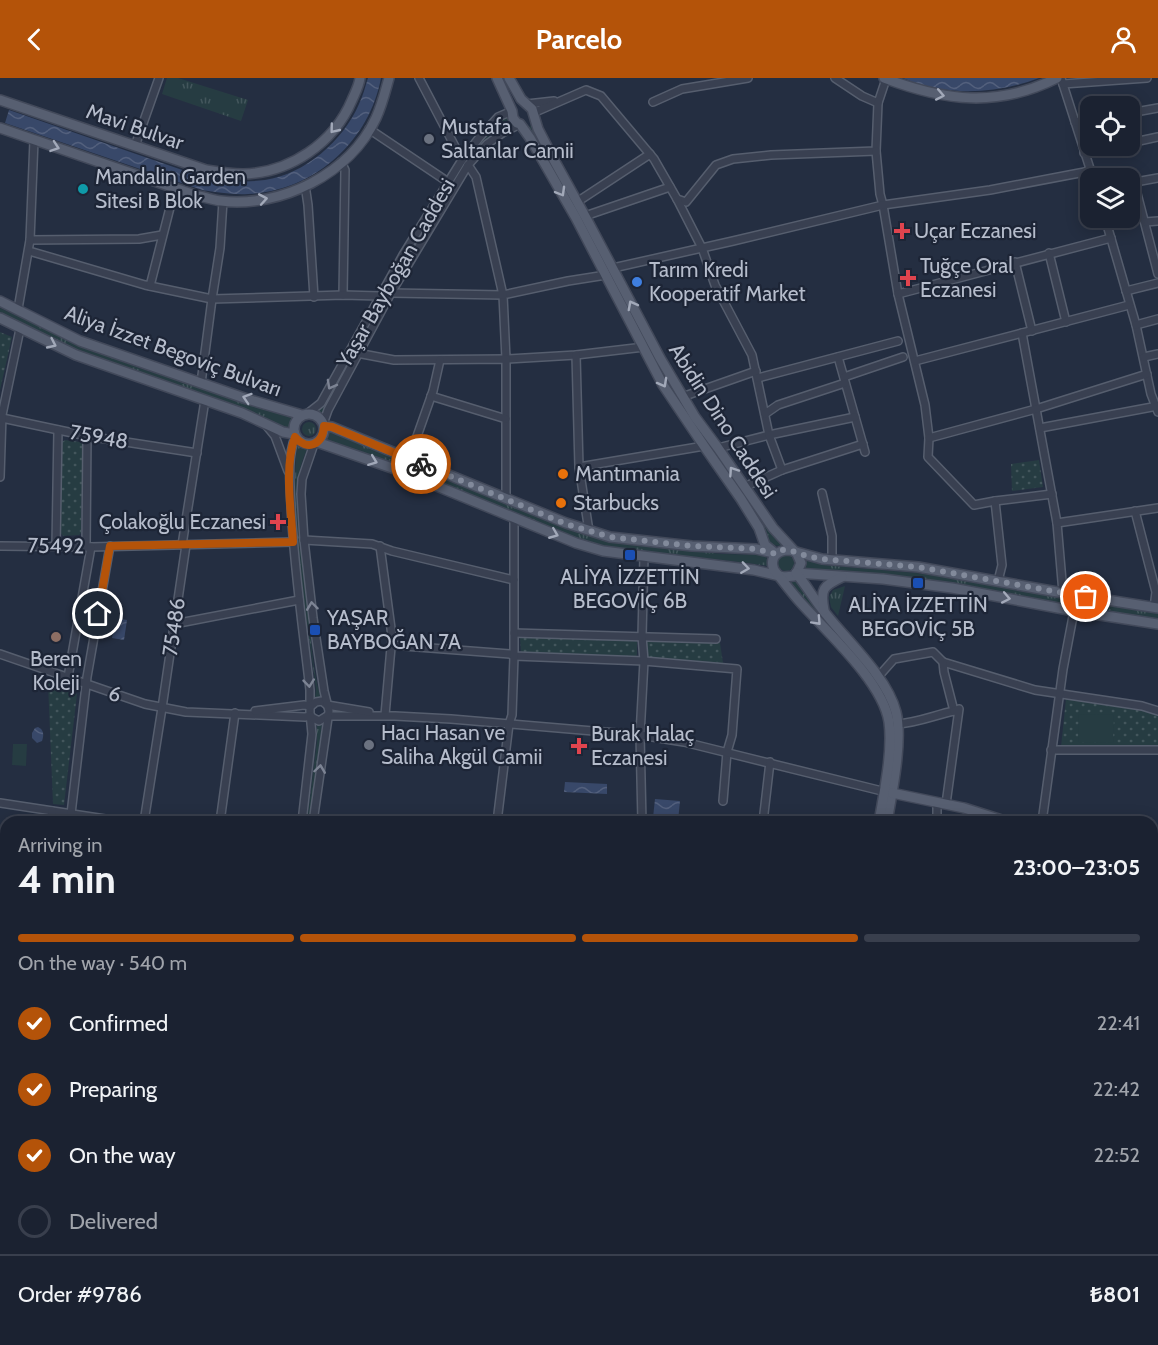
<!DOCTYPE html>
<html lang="en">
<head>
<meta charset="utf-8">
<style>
	:root { --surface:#1b2231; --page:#282f3d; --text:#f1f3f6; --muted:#a0a4ab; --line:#393f4d; --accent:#b45309 }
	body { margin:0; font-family:Cabin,sans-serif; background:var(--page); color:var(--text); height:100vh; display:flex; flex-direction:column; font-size:22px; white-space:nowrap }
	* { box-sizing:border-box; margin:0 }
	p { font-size:20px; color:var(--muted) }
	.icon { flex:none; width:33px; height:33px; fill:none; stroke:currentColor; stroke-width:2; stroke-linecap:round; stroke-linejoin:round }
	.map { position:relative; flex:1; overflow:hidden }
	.panel { position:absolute; left:0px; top:738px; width:1158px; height:530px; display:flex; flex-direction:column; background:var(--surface); border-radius:18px 18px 0 0; box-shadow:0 3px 15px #0003,0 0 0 2px var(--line) }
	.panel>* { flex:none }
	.buttons { position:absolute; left:1080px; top:18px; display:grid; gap:12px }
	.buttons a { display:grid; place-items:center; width:60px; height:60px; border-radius:12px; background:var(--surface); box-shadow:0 3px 15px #0003,0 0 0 2px var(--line); font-size:30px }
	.pin { position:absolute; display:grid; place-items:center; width:51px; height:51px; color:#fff; margin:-26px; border:3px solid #fff; border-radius:50%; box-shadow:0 2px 6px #0007 }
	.courier { position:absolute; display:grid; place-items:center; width:60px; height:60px; margin:-30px; border:4px solid #b45309; border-radius:50%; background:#fff; color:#222; box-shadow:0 2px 8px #0007 }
	.head em { font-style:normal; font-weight:700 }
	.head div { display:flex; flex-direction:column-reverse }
	.head { display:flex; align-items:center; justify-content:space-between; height:102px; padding:0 18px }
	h1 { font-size:39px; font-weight:700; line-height:45px }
	.bar { display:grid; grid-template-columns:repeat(4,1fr); gap:9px 6px; align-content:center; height:72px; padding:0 18px }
	.bar i { height:8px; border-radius:4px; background:var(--line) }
	.bar .active { background:var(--accent) }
	.bar p { grid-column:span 4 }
	.line { display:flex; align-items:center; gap:15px; padding:0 18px; border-top:2px solid var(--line) }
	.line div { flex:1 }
	ol { padding:0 18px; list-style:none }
	li { display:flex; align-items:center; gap:18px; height:66px }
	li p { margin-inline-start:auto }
	li .icon { padding:6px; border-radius:50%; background:var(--accent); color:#fff; stroke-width:4 }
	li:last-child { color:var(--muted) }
	li i { width:33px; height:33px; border:3px solid var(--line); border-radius:50% }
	header { display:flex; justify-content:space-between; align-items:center; height:78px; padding:0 18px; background:var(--accent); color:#fff; font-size:27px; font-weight:700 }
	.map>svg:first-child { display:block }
	.grass { fill:url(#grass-tufts) }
	.park { fill:url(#park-dots) }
	.pitch { fill:#263c42 }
	.water { fill:url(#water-waves) }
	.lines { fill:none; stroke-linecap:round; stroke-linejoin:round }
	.minor-casing { stroke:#565e6e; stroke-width:10 }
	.major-casing { stroke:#42495a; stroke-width:12 }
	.minor { stroke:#394051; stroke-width:7 }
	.major { stroke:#575f71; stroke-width:9 }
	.oneway { stroke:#a2a9b9 }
	.oneway2 { stroke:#7d8494 }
	.done { stroke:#828a9b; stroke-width:6; stroke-dasharray:0 10.8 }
	.route { stroke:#b45309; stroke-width:8 }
	.worship-dot { fill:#6b7280; stroke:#1d2536; stroke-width:2 }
	.culture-dot { fill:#0f9aa8; stroke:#1d2536; stroke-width:2 }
	.health-dot { fill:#e0444e; stroke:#1d2536; stroke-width:2 }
	.shop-dot { fill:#3f7fe0; stroke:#1d2536; stroke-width:2 }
	.food-dot { fill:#e8710a; stroke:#1d2536; stroke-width:2 }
	.transit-dot { fill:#1a4fb4; stroke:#1d2536; stroke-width:2 }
	.education-dot { fill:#8d6e63; stroke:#1d2536; stroke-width:2 }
	.labels { text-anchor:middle; stroke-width:4.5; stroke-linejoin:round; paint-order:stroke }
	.street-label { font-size:21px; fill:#b5bccb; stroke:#1d2536 }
	.poi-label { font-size:21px; fill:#b5bccb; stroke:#1d2536; text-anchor:start }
</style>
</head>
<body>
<header><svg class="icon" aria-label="back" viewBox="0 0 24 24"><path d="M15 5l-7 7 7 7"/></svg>Parcelo<svg class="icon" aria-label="person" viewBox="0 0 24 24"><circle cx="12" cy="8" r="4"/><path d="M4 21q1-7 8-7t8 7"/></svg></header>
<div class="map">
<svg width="1158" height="1267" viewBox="0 0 1158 1267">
	<defs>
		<pattern id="grass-tufts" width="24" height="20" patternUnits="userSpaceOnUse" patternTransform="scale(1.5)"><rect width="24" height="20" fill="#263c42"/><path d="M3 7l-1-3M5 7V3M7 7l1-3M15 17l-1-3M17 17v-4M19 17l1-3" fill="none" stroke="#43565c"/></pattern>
		<pattern id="park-dots" width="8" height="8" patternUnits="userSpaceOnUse" patternTransform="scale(1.5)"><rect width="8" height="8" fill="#263c42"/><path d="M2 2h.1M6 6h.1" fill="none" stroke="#43565c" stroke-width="1.8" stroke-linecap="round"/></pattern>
		<pattern id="water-waves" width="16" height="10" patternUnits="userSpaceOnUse" patternTransform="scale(1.5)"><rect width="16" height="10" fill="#384869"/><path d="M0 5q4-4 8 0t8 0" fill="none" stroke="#53607d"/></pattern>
	</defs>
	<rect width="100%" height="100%" fill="#242e41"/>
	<g class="grass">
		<polygon points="167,0 178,0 248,22 241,43 162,16"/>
		<path d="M506 39 512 46C501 51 490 57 482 66 461 88 446 116 430 142 391 205 355 271 321 338L316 336 333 311 389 209 455 100 470 76 482 61Z"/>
		<path d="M532 47 536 56 677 318 760 440 782 468 771 467C766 457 762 447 757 438 732 396 701 359 675 319L570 121 546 78 527 50Z"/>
		<polygon points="0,230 78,267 142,291 295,340 290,351 238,328 141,295 76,271 0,234"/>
		<circle cx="309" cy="351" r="7"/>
		<polygon points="326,352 577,454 609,464 722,476 766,477 768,488 748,485 609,469 576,460 429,399 357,372 323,363 326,357"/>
		<path d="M297 366 308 369C302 382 298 394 298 409 297 453 304 498 309 542 312 568 313 596 321 620H315L316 611C306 530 289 447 297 366Z"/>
		<circle cx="786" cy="485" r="8"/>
		<polygon points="805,482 823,487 916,495 945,499 1158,536 1158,541 1077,528 945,504 885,496 805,490"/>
		<polygon points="788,502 799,502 882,611 890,627 894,652 888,627"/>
		<polygon points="845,508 838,538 831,529 829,519 833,512"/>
		<polygon points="317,646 322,646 309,744 307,744 317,663"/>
	</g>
	<g class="park">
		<polygon points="0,254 12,259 0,312"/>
		<polygon points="65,362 80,364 83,367 81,455 79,457 63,458 60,454 62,364"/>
		<polygon points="1039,382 1043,409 1012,413 1011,386"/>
		<polygon points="520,559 637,562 637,576 636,579 521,575"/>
		<polygon points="649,562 720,565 723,585 648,579 647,563"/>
		<polygon points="48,605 77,616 64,727 53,726"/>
		<polygon points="1066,621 1158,635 1158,669 1061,669"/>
	</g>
	<g class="pitch">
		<polygon points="1079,636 1114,637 1113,665 1078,664"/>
		<polygon points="13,666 27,666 26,688 12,687"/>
	</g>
	<g class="water">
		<path d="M368 0H381C369 64 314 113 248 116 232 117 217 114 202 112L5 45 9 32 214 103C231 104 248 104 265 102 305 96 343 63 359 26 363 18 365 9 368 0Z"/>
		<path d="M903 0H1039C996 16 947 19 903 0Z"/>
		<polygon points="116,540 127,542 124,562 112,560"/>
		<path d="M38 649C44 652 44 657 42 663L37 665 32 660V655L35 650Z"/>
		<polygon points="565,704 607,706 607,716 564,714"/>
		<polygon points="655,721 680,723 678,743 653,740"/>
	</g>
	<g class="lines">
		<g class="minor-casing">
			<g id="minor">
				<polyline points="419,0 462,82"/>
				<polyline points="835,0 862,18 878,25"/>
				<polyline points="1061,0 1093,100"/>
				<polyline points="1063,6 1147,0"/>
				<polyline points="653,24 682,11 748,0"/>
				<polyline points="527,26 554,23"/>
				<polyline points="533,35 586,12 601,18 654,81 677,121 686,124 716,87 733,81 771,77 876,73 878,25 886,1"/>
				<polyline points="1130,35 1158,30"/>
				<polyline points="1075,44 1090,42"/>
				<polyline points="369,51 448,104"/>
				<polyline points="1130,65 1158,59"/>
				<polyline points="135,68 159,0"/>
				<polyline points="876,73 880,116 883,127 898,216 925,327 929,360 928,379 974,427 995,423 1002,487 998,503"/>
				<polyline points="1084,75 1118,68"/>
				<polyline points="341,84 345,92 343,217"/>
				<polyline points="1134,104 1158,196"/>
				<polyline points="1130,105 1158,100"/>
				<polyline points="305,107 308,127 314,219"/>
				<polyline points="677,121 702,170 715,207 752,277 769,357 718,370"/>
				<polyline points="577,124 650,76"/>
				<polyline points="585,138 670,109"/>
				<polyline points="1105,140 1136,247 1151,316 1158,334"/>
				<polyline points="1145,144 1158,143"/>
				<polyline points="30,162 139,161 162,157"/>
				<polyline points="29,173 145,207 212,221 343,217 380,218"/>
				<polyline points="1049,175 1066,244"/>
				<polyline points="1015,184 1032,253"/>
				<polyline points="613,190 733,163 883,127 990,112 1090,93"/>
				<polyline points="606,197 568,203 503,217 506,281 576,277 644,269"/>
				<polyline points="150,208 175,110"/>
				<polyline points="1126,213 1158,205"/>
				<polyline points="391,215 503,217 476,99 468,87"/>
				<polyline points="898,216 1111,160"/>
				<polyline points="18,231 30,162 34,62"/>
				<polyline points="1136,247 1158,241"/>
				<polyline points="1022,255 1057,445 1063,515"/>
				<polyline points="357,275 394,282 506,281 506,420"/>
				<polyline points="576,277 579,389 589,453"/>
				<polyline points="838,279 865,374"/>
				<polyline points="1144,279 1158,276"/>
				<polyline points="915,283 1129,227"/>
				<polyline points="844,299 903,279"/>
				<polyline points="758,300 898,263"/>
				<polyline points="201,305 212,221 220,170 223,123"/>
				<polyline points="431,318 506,341"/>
				<polyline points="682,319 756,293"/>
				<polyline points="307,336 321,325 403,177 462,82 479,60 498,39 512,33"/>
				<polyline points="765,336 778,327 845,305"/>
				<polyline points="2,340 87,358 197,375"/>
				<polyline points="323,346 328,332 391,215 468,87 487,66 504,54 520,46"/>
				<polyline points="266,347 275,358 288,393"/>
				<polyline points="1040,350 1158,328"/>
				<path d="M295 359C287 381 290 405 291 428 294 490 303 551 310 612V635L312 656 302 744"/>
				<polyline points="929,360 1036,331 1147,296"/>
				<polyline points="409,381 433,313 440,282"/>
				<polyline points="579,389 704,368"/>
				<polyline points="782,392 769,357 855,339"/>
				<polyline points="0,399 2,337 20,251"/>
				<polyline points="744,409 782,392 863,366"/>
				<polyline points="822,415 832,458 832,482"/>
				<polyline points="995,423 1052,416"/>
				<polyline points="1135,433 1156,514 1154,530"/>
				<polyline points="1057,445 1158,430"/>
				<polyline points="304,462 372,466 392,473 514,502"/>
				<polyline points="182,467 205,322"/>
				<polyline points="0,468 91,469 293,464"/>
				<polyline points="56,468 58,352"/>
				<polyline points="380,468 392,558 385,637"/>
				<polyline points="86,469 87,358"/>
				<polyline points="174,546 299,522"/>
				<polyline points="514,555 716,561"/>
				<polyline points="391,567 510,576 514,578 644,583 737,591 732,657 727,674 723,723"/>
				<polyline points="0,576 145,626 186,634 305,639 311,638 313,640 319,643 327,638 395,638 451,641 640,657 684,664 886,714"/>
				<polyline points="943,584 1035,612 1142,628 1158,633"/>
				<polyline points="68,599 91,469"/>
				<path d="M878 599 894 581 933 574 943 584 944 594 954 633C935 637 917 645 897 646"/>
				<polyline points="255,633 304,627 311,628 316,624 322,623 327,627 369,634"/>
				<polyline points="1051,672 1158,672"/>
				<polyline points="937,724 937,744"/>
				<polyline points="0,725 125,744"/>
				<polyline points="946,726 959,631 954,633"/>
				<polyline points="71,736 87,599 110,468"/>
				<polyline points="314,743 331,744"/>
				<polyline points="50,744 52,733"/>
				<polyline points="144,744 162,630 186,467"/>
				<polyline points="220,744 235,635"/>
				<polyline points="313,744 329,633 324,613 313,540 304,462 301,416 302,401 314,366"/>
				<polyline points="497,744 509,646 512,637 514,578 514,440"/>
				<polyline points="642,744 640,657 644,583 642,558 644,478"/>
				<polyline points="763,744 770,684"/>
				<polyline points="1042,744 1063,591 1074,533"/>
				<polyline points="1152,755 1158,755"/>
				<polyline points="0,835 6,836"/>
				<polyline points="1152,836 1158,808"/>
				<polyline points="1152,971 1158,945"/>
				<polyline points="1152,979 1158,981"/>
				<polyline points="1152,1017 1158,1018"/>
				<polyline points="1152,1206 1158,1206"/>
				<polyline points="41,1262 42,1267"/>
				<polyline points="115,1267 115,1262"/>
				<polyline points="199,1267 200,1262"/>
				<polyline points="211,1267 212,1262"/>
				<polyline points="1076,1267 1076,1262"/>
				<polyline points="1141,1267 1141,1262"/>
			</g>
		</g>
		<g class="major-casing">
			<g id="major">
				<polyline points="497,0 512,33 513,40 517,45 520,46 530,60 576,140 663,307 704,368 741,421 759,450 765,467 776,476"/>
				<path d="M884 0C945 23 997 30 1057 0"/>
				<path d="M0 22 206 92C218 94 230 96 243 96 290 95 334 65 352 22 355 15 359 8 360 0"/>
				<path d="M0 50 198 118C205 119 213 122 221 123 281 130 350 96 376 40 382 27 385 14 389 0"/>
				<polyline points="0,223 80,263 247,321 302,337"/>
				<polyline points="0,240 76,277 242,335 283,354 294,356"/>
				<circle cx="309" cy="351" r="15"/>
				<polyline points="324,348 332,349 566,445 610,459 692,468 756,471 774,475"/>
				<polyline points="317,364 395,391 576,465 603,473 754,492 784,499 794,498 797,494 801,485 797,476 773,450 718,370 695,339 660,280 585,138 554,82 538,51 532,31 521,21 509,0"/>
				<polyline points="796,495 883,501 952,510 1074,533 1158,546"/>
				<path d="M796 495C807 508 815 523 826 536 848 564 887 599 896 634 903 662 892 715 887 744"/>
				<path d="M824 532C820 511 823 508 842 499"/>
				<polyline points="892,715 964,730 1008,744"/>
				<path d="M879 744C884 714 893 674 889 644 883 604 827 554 800 524 791 514 783 503 774 492 769 480 777 472 789 472L822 481 918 489 1063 515 1158 530"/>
				<polyline points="1152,804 1158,807"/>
				<polyline points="0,1074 6,1074"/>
				<polyline points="0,1085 6,1085"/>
				<polyline points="805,1267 806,1262"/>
				<polyline points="816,1267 817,1262"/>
			</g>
		</g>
		<use href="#minor" class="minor"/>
		<use href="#major" class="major"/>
	</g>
	<defs><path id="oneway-chevron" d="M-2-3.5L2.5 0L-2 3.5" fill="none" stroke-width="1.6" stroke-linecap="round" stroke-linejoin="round" transform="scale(1.5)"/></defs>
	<g class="oneway">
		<use href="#oneway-chevron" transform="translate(940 17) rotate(11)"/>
		<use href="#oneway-chevron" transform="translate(334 51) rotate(129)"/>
		<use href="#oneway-chevron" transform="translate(55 69) rotate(19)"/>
		<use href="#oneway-chevron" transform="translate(561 114) rotate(60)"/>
		<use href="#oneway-chevron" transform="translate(263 121) rotate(-10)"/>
		<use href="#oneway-chevron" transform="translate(632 227) rotate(-118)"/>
		<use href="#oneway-chevron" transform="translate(52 266) rotate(25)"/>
		<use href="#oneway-chevron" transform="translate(663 305) rotate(61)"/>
		<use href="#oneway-chevron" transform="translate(247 320) rotate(-162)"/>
		<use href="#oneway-chevron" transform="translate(373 383) rotate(21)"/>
		<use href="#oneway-chevron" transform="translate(733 393) rotate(-124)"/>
		<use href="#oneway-chevron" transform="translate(554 456) rotate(22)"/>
		<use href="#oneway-chevron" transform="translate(745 490) rotate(8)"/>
		<use href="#oneway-chevron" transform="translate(1006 520) rotate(11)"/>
		<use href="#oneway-chevron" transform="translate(817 543) rotate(47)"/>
	</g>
	<g class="oneway2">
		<use href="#oneway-chevron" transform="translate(331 307) rotate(119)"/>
		<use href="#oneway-chevron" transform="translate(312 528) rotate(-97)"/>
		<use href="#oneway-chevron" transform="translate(309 605) rotate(84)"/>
		<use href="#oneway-chevron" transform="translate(320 691) rotate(-82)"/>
	</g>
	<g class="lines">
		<polyline class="done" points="421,386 566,446 610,459 692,468 756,471 776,476 783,472 789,472 807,478 822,481 918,489 1086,519"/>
		<path class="route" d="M98 536 110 468 293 464C291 432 284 388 295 359 308 374 323 366 324 348L332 349 421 386"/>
	</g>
	<g class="worship-dot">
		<circle cx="429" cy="61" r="6"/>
		<circle cx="369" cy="667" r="6"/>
	</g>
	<circle class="culture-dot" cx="83" cy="111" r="6"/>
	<g class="health-dot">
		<path d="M899 144h6v6h6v6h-6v6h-6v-6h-6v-6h6z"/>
		<path d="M905 191h6v6h6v6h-6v6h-6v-6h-6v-6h6z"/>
		<path d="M275 435h6v6h6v6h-6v6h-6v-6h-6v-6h6z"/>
		<path d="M576 659h6v6h6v6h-6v6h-6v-6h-6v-6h6z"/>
	</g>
	<circle class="shop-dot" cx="637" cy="204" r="6"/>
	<g class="food-dot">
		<circle cx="563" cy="396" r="6"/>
		<circle cx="561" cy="425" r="6"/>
	</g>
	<g class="transit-dot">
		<rect x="624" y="471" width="12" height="12" rx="3"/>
		<rect x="912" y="499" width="12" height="12" rx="3"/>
		<rect x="309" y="546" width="12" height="12" rx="3"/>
	</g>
	<circle class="education-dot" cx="56" cy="559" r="6"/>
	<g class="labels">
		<g class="street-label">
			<text transform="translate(135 49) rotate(19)" y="7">Mavi Bulvar</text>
			<text transform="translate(396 195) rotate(-60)" y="7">Yaşar Bayboğan Caddesi</text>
			<text transform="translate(173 273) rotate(20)" y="7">Aliya İzzet Begoviç Bulvarı</text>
			<text transform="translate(723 343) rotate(57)" y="7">Abidin Dino Caddesi</text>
			<text transform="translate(99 359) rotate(10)" y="7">75948</text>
			<text transform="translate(56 468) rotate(1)" y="7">75492</text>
			<text transform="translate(174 549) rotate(-82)" y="7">75486</text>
			<text transform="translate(115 616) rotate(19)" y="7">6</text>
		</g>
		<g class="poi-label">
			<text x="441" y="56">Mustafa<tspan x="441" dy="24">Saltanlar Camii</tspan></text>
			<text x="95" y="106">Mandalin Garden<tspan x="95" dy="24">Sitesi B Blok</tspan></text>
			<text x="914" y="160">Uçar Eczanesi</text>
			<text x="920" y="195">Tuğçe Oral<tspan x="920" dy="24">Eczanesi</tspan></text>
			<text x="649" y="199">Tarım Kredi<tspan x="649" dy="24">Kooperatif Market</tspan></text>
			<text x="575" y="403">Mantımania</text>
			<text x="573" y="432">Starbucks</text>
			<text x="266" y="451" text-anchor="end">Çolakoğlu Eczanesi</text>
			<text x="630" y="506" text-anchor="middle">ALİYA İZZETTİN<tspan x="630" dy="24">BEGOVİÇ 6B</tspan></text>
			<text x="918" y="534" text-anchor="middle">ALİYA İZZETTİN<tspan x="918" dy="24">BEGOVİÇ 5B</tspan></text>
			<text x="327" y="547">YAŞAR<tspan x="327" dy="24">BAYBOĞAN 7A</tspan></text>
			<text x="56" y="588" text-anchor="middle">Beren<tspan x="56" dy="24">Koleji</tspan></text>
			<text x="381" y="662">Hacı Hasan ve<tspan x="381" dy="24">Saliha Akgül Camii</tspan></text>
			<text x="591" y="663">Burak Halaç<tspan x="591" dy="24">Eczanesi</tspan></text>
		</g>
	</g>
</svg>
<div class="buttons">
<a><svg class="icon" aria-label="locate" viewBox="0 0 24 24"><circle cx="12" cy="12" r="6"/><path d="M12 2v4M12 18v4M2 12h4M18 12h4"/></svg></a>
<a><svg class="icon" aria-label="layers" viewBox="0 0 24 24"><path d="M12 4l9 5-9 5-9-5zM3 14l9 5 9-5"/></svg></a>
</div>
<div class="pin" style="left:1086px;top:519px;background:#ea580c"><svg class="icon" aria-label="bag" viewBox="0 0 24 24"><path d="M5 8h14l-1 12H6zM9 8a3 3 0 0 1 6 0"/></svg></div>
<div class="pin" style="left:98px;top:536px;background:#1f2937"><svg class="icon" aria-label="home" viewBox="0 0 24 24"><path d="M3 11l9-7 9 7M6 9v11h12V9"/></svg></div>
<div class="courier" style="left:421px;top:386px"><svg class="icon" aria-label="bike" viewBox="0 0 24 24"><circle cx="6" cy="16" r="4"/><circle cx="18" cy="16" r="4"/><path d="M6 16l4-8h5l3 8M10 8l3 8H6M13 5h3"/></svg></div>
<section class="panel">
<div class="head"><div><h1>4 min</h1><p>Arriving in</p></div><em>23:00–23:05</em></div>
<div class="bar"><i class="active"></i><i class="active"></i><i class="active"></i><i></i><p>On the way · 540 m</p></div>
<ol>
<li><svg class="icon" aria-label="check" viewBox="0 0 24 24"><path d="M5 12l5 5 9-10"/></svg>Confirmed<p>22:41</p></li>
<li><svg class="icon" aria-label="check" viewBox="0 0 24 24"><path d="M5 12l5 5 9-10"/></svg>Preparing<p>22:42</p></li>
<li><svg class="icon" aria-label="check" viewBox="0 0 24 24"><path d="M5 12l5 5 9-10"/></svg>On the way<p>22:52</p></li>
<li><i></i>Delivered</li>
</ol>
<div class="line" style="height:78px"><div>Order #9786</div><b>₺801</b></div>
</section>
</div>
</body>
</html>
